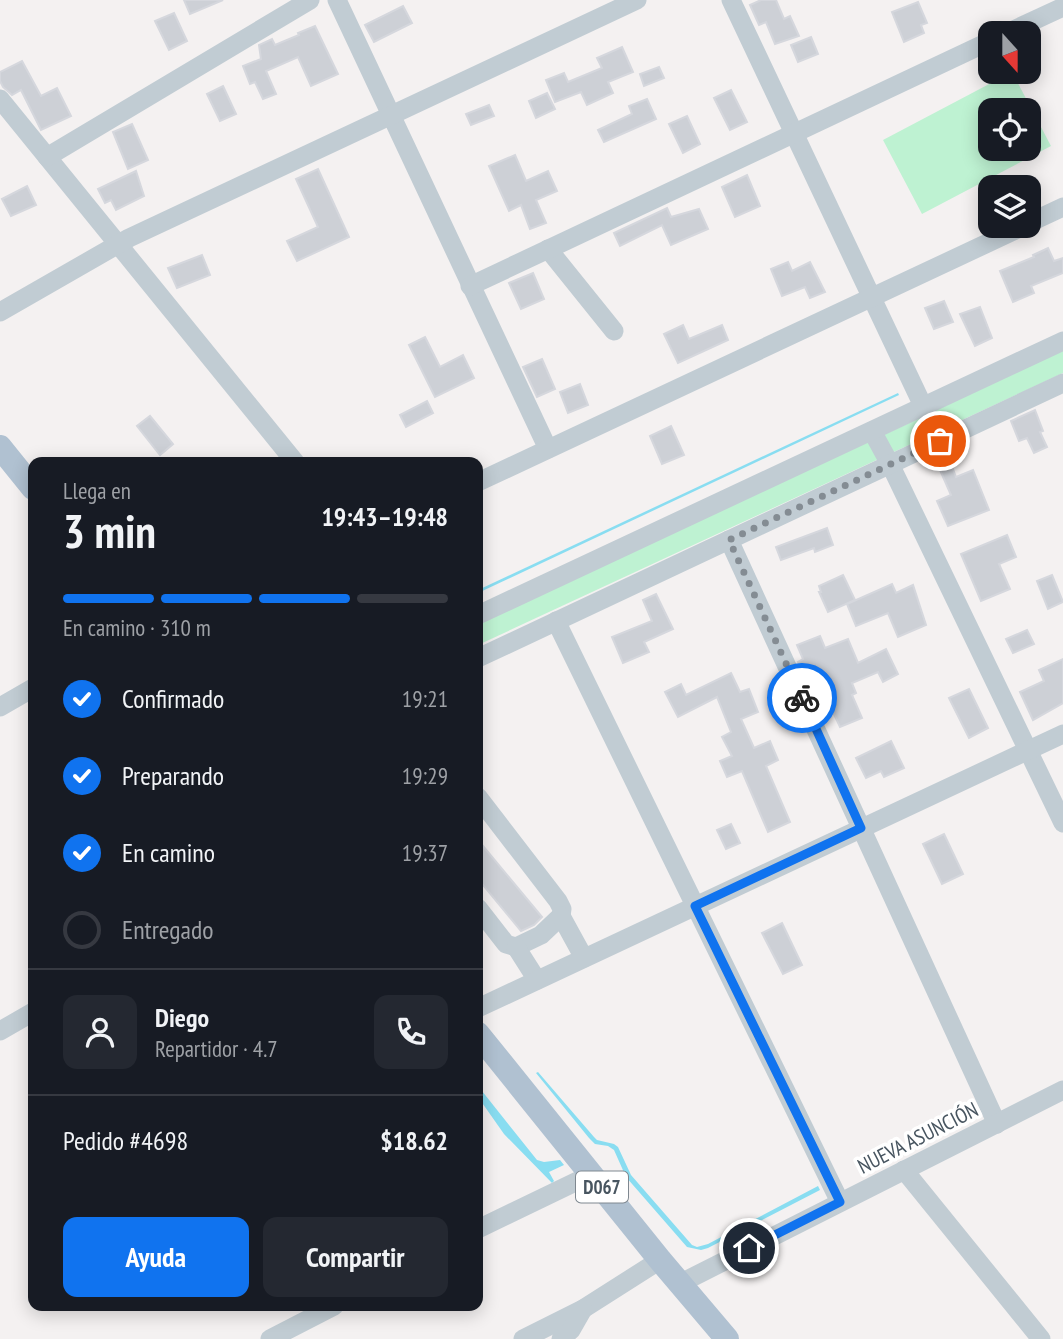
<!DOCTYPE html>
<html lang="es">
<head>
<meta charset="utf-8">
<style>
	:root { --surface:#171b24; --page:#242831; --text:#f1f3f6; --muted:#9ea1a6; --line:#363941; --accent:#1073ef }
	body { margin:0; font-family:"PT Sans Narrow",sans-serif; background:var(--page); color:var(--text); height:100vh; display:flex; flex-direction:column; font-size:26px; white-space:nowrap }
	* { box-sizing:border-box; margin:0 }
	p { font-size:23px; color:var(--muted) }
	.icon { flex:none; width:38px; height:38px; fill:none; stroke:currentColor; stroke-width:2; stroke-linecap:round; stroke-linejoin:round }
	.map { position:relative; flex:1; overflow:hidden }
	.side { position:absolute; left:28px; top:457px; width:455px; height:854px; display:flex; flex-direction:column; background:var(--surface); border-radius:14px; box-shadow:0 4px 18px #0003 }
	.side>* { flex:none }
	.needle { width:46px; rotate:159deg }
	.tools { position:absolute; left:978px; top:21px; display:grid; gap:14px }
	.tools a { display:grid; place-items:center; width:63px; height:63px; border-radius:14px; background:var(--surface); box-shadow:0 4px 18px #0003; font-size:35px }
	.pin { position:absolute; display:grid; place-items:center; width:60px; height:60px; color:#fff; margin:-30px; border:4px solid #fff; border-radius:50%; box-shadow:0 2px 7px #0007 }
	.courier { position:absolute; display:grid; place-items:center; width:70px; height:70px; margin:-35px; border:5px solid #1073ef; border-radius:50%; background:#fff; color:#222; box-shadow:0 2px 9px #0007 }
	.summary em { font-style:normal; font-weight:600 }
	.summary div { display:flex; flex-direction:column-reverse }
	.summary { display:flex; align-items:center; justify-content:space-between; height:119px; padding:0 35px }
	h1 { font-size:46px; font-weight:600; line-height:52px }
	.bar { display:grid; grid-template-columns:repeat(4,1fr); gap:10px 7px; align-content:center; height:84px; padding:0 35px }
	.bar i { height:9px; border-radius:5px; background:var(--line) }
	.bar .current { background:var(--accent) }
	.bar p { grid-column:span 4 }
	.line { display:flex; align-items:center; gap:18px; padding:0 35px; border-top:2px solid var(--line) }
	.line div { flex:1 }
	.round { display:grid; place-items:center; flex:none; width:74px; height:74px; border-radius:14px; background:var(--page) }
	ol { padding:0 35px; list-style:none }
	li { display:flex; align-items:center; gap:21px; height:77px }
	li p { margin-inline-start:auto }
	li .icon { padding:7px; border-radius:50%; background:var(--accent); color:#fff; stroke-width:4 }
	li:last-child { color:var(--muted) }
	li i { width:38px; height:38px; border:4px solid var(--line); border-radius:50% }
	.cta { display:flex; gap:14px; margin-top:auto; padding:14px 35px }
	.cta a { flex:1; height:80px; border-radius:14px; background:var(--accent); color:#fff; font-size:28px; font-weight:600; line-height:80px; text-align:center }
	.cta a+a { background:var(--page); color:var(--text) }
	.map>svg:first-child { display:block }
	.green { fill:#bef2d2; fill-rule:evenodd }
	.water { fill:#89ddf1 }
	.building { fill:#cdd0d6; stroke:#d5d7dd; stroke-width:2 }
	.lines { fill:none; stroke-linecap:round; stroke-linejoin:round }
	.minor { stroke:#c1ccd3; stroke-width:19 }
	.major { stroke:#b0c1d1; stroke-width:24 }
	.done { stroke:#848c93; stroke-width:7; stroke-dasharray:0 12.6 }
	.route { stroke:#1073ef; stroke-width:9 }
	.labels { text-anchor:middle; stroke-width:7; stroke-linejoin:round; paint-order:stroke }
	.shield { fill:#fff; stroke:#7f8890; stroke-width:2 }
	.shield-label { font-size:19px; font-weight:bold; fill:#485560 }
	.street-label { font-size:21px; fill:#485560; stroke:#fff }
</style>
</head>
<body>
<div class="map">
<svg width="1063" height="1339" viewBox="0 0 1063 1339">
	<rect width="100%" height="100%" fill="#f4f1f1"/>
	<g class="green">
		<path d="M1012 72 1051 146 922 214 883 140ZM1029 110V149H990V110Z"/>
		<polygon points="1063,348 1063,373 947,427 941,425 935,410"/>
		<polygon points="920,418 927,432 924,438 478,645 478,622"/>
	</g>
	<g class="water">
		<polygon points="898,393 899,395 478,593 478,590"/>
		<polygon points="538,1072 594,1137 597,1140 614,1144 618,1147 631,1175 692,1245 697,1247 708,1244 818,1186 820,1190 708,1248 701,1250 687,1247 626,1177 614,1150 608,1146 595,1144 589,1138 536,1073"/>
		<polygon points="478,1086 537,1160 544,1162 560,1160 564,1165 549,1172 554,1181 552,1183 504,1134 478,1097"/>
	</g>
	<g class="building">
		<polygon points="184,0 223,0 190,14"/>
		<polygon points="761,0 776,0 784,19 790,16 799,36 775,44 766,22 759,25 750,5"/>
		<polygon points="918,2 927,23 921,25 924,33 904,42 892,12"/>
		<polygon points="403,6 412,23 374,42 365,25"/>
		<polygon points="174,13 187,41 169,50 155,21"/>
		<polygon points="315,26 338,74 311,86 298,57 266,71 276,94 263,99 255,82 250,84 243,66 261,59 259,45 272,39 275,45 299,35 298,33"/>
		<polygon points="811,37 818,54 798,62 791,45"/>
		<polygon points="622,47 633,72 608,82 613,93 587,105 581,92 555,102 546,80 564,73 568,82 602,68 597,58"/>
		<polygon points="22,61 41,96 57,88 71,116 41,130 21,90 12,95 3,87 0,81 0,72"/>
		<polygon points="659,67 664,78 644,86 640,74"/>
		<polygon points="223,86 236,114 220,121 207,94"/>
		<polygon points="731,90 747,122 730,130 714,98"/>
		<polygon points="547,93 555,109 536,118 529,101"/>
		<polygon points="647,99 656,119 604,142 598,130 632,114 629,106"/>
		<polygon points="489,105 494,116 471,125 466,114"/>
		<polygon points="687,116 700,144 683,153 669,124"/>
		<polygon points="132,124 148,160 128,169 113,132"/>
		<polygon points="515,155 526,181 548,171 557,191 536,200 546,223 530,229 521,205 509,211 489,166"/>
		<polygon points="318,169 349,237 297,261 287,241 318,227 296,179"/>
		<polygon points="136,171 144,196 116,210 111,200 105,203 98,189"/>
		<polygon points="747,175 760,206 735,217 722,187"/>
		<polygon points="27,186 36,205 11,216 2,199"/>
		<polygon points="667,208 671,217 699,209 708,229 671,245 662,225 620,246 614,233"/>
		<polygon points="1048,248 1054,261 1063,258 1063,273 1031,286 1034,293 1013,302 1000,271 1034,257 1033,255"/>
		<polygon points="202,255 210,275 177,288 168,268"/>
		<polygon points="788,262 792,271 810,262 825,292 810,298 805,287 782,296 771,269"/>
		<polygon points="533,273 544,299 521,309 509,283"/>
		<polygon points="944,301 953,322 934,329 925,308"/>
		<polygon points="980,307 992,338 975,346 960,314"/>
		<polygon points="683,325 689,339 722,325 728,340 678,363 664,334"/>
		<polygon points="425,337 440,367 463,355 474,378 435,397 409,345"/>
		<polygon points="542,359 555,389 537,397 523,367"/>
		<polygon points="580,384 588,405 568,413 560,392"/>
		<polygon points="427,401 433,413 406,427 400,415"/>
		<polygon points="1035,410 1043,431 1040,432 1047,447 1034,453 1027,438 1019,441 1011,421"/>
		<polygon points="150,416 173,444 160,455 137,426"/>
		<polygon points="671,426 684,455 662,464 650,436"/>
		<polygon points="948,456 956,477 973,470 989,510 948,526 937,501 951,495 936,461"/>
		<polygon points="827,528 833,545 815,552 814,548 781,560 776,547"/>
		<polygon points="1007,535 1016,557 999,564 1010,589 981,601 961,554"/>
		<polygon points="843,575 855,600 828,612 819,592 821,592 819,586"/>
		<polygon points="1052,575 1063,602 1048,609 1037,581"/>
		<polygon points="892,584 896,593 913,585 926,625 898,637 888,613 856,626 847,604"/>
		<polygon points="656,594 673,629 644,642 649,652 623,663 612,637 652,621 643,600"/>
		<polygon points="1027,630 1034,644 1013,653 1006,639"/>
		<polygon points="820,636 825,648 848,639 858,663 886,649 898,674 883,682 878,672 852,683 856,693 852,695 862,718 840,727 832,710 835,708 818,668 804,674 798,662 803,659 797,645"/>
		<polygon points="1063,659 1063,703 1033,720 1020,692 1044,681 1039,670"/>
		<polygon points="731,673 740,692 749,689 758,712 741,719 754,748 770,741 778,760 766,766 790,822 768,832 742,771 727,777 720,761 732,756 722,737 731,732 717,697 678,717 665,692 681,684 686,695"/>
		<polygon points="969,689 988,728 969,738 949,698"/>
		<polygon points="891,741 904,768 884,777 881,771 866,778 856,758"/>
		<polygon points="731,824 740,843 726,849 717,830"/>
		<polygon points="944,834 963,874 942,884 923,844"/>
		<polygon points="478,840 542,917 534,925 521,931 478,879"/>
		<polygon points="782,923 802,965 783,974 762,933"/>
	</g>
	<g class="lines">
		<g class="minor">
			<polyline points="337,0 548,449"/>
			<polyline points="731,0 923,406"/>
			<polyline points="1007,33 1063,7"/>
			<polyline points="0,99 295,462"/>
			<polyline points="47,157 310,0"/>
			<polyline points="1029,223 1063,207"/>
			<polyline points="548,249 614,331"/>
			<polyline points="470,286 990,41"/>
			<polyline points="0,312 129,238 637,0"/>
			<polyline points="872,431 890,464 1063,823"/>
			<polyline points="478,482 1024,226"/>
			<polyline points="729,540 997,1124"/>
			<polyline points="478,615 1063,341"/>
			<polyline points="556,621 840,1202"/>
			<polyline points="478,658 1063,383"/>
			<polyline points="0,707 33,688"/>
			<polyline points="478,797 558,901 562,909 561,916 541,935 516,947 506,944 478,908"/>
			<polyline points="561,916 584,958"/>
			<polyline points="516,947 537,980"/>
			<polyline points="478,1008 1063,734"/>
			<polyline points="0,1031 33,1012"/>
			<polyline points="904,1170 1041,1339"/>
			<polyline points="478,1229 592,1174"/>
			<polyline points="681,1283 1063,1090"/>
			<polyline points="270,1339 334,1306"/>
			<polyline points="523,1339 583,1309 660,1260"/>
			<polyline points="561,1339 571,1330 583,1309"/>
		</g>
		<g class="major">
			<polyline points="0,447 33,488"/>
			<polyline points="478,1034 660,1260 727,1339"/>
		</g>
	</g>
	<g class="lines">
		<polyline class="done" points="802,698 729,540 940,441"/>
		<polyline class="route" points="749,1248 840,1202 695,906 861,828 802,698"/>
	</g>
	<g class="labels">
		<rect class="shield" x="576" y="1171.5" width="52" height="31" rx="5"/>
		<g class="shield-label">
			<text x="602" y="1194">D067</text>
		</g>
		<g class="street-label">
			<text transform="translate(918 1138) rotate(-27)" y="7">NUEVA ASUNCIÓN</text>
		</g>
	</g>
</svg>
<div class="tools">
<a><svg class="needle" viewBox="-14 -14 28 28"><path d="M0-13l5 13h-10z" fill="#e53935"/><path d="M0 13l5-13h-10z" fill="#9ea1a6"/></svg></a>
<a><svg class="icon" aria-label="locate" viewBox="0 0 24 24"><circle cx="12" cy="12" r="6"/><path d="M12 2v4M12 18v4M2 12h4M18 12h4"/></svg></a>
<a><svg class="icon" aria-label="layers" viewBox="0 0 24 24"><path d="M12 4l9 5-9 5-9-5zM3 14l9 5 9-5"/></svg></a>
</div>
<div class="pin" style="left:940px;top:441px;background:#ea580c"><svg class="icon" aria-label="bag" viewBox="0 0 24 24"><path d="M5 8h14l-1 12H6zM9 8a3 3 0 0 1 6 0"/></svg></div>
<div class="pin" style="left:749px;top:1248px;background:#1f2937"><svg class="icon" aria-label="home" viewBox="0 0 24 24"><path d="M3 11l9-7 9 7M6 9v11h12V9"/></svg></div>
<div class="courier" style="left:802px;top:698px"><svg class="icon" aria-label="bike" viewBox="0 0 24 24"><circle cx="6" cy="16" r="4"/><circle cx="18" cy="16" r="4"/><path d="M6 16l4-8h5l3 8M10 8l3 8H6M13 5h3"/></svg></div>
<section class="side">
<div class="summary"><div><h1>3 min</h1><p>Llega en</p></div><em>19:43–19:48</em></div>
<div class="bar"><i class="current"></i><i class="current"></i><i class="current"></i><i></i><p>En camino · 310 m</p></div>
<ol>
<li><svg class="icon" aria-label="check" viewBox="0 0 24 24"><path d="M5 12l5 5 9-10"/></svg>Confirmado<p>19:21</p></li>
<li><svg class="icon" aria-label="check" viewBox="0 0 24 24"><path d="M5 12l5 5 9-10"/></svg>Preparando<p>19:29</p></li>
<li><svg class="icon" aria-label="check" viewBox="0 0 24 24"><path d="M5 12l5 5 9-10"/></svg>En camino<p>19:37</p></li>
<li><i></i>Entregado</li>
</ol>
<div class="line" style="height:126px"><a class="round"><svg class="icon" aria-label="person" viewBox="0 0 24 24"><circle cx="12" cy="8" r="4"/><path d="M4 21q1-7 8-7t8 7"/></svg></a><div><b>Diego</b><p>Repartidor · 4.7</p></div><a class="round"><svg class="icon" aria-label="phone" viewBox="0 0 24 24"><path d="M5 4h4l2 5-3 2q2 4 5 5l2-3 5 2v4C11 20 4 13 5 4z"/></svg></a></div>
<div class="line" style="height:91px"><div>Pedido #4698</div><b>$18.62</b></div>
<div class="cta"><a>Ayuda</a><a>Compartir</a></div>
</section>
</div>
</body>
</html>
